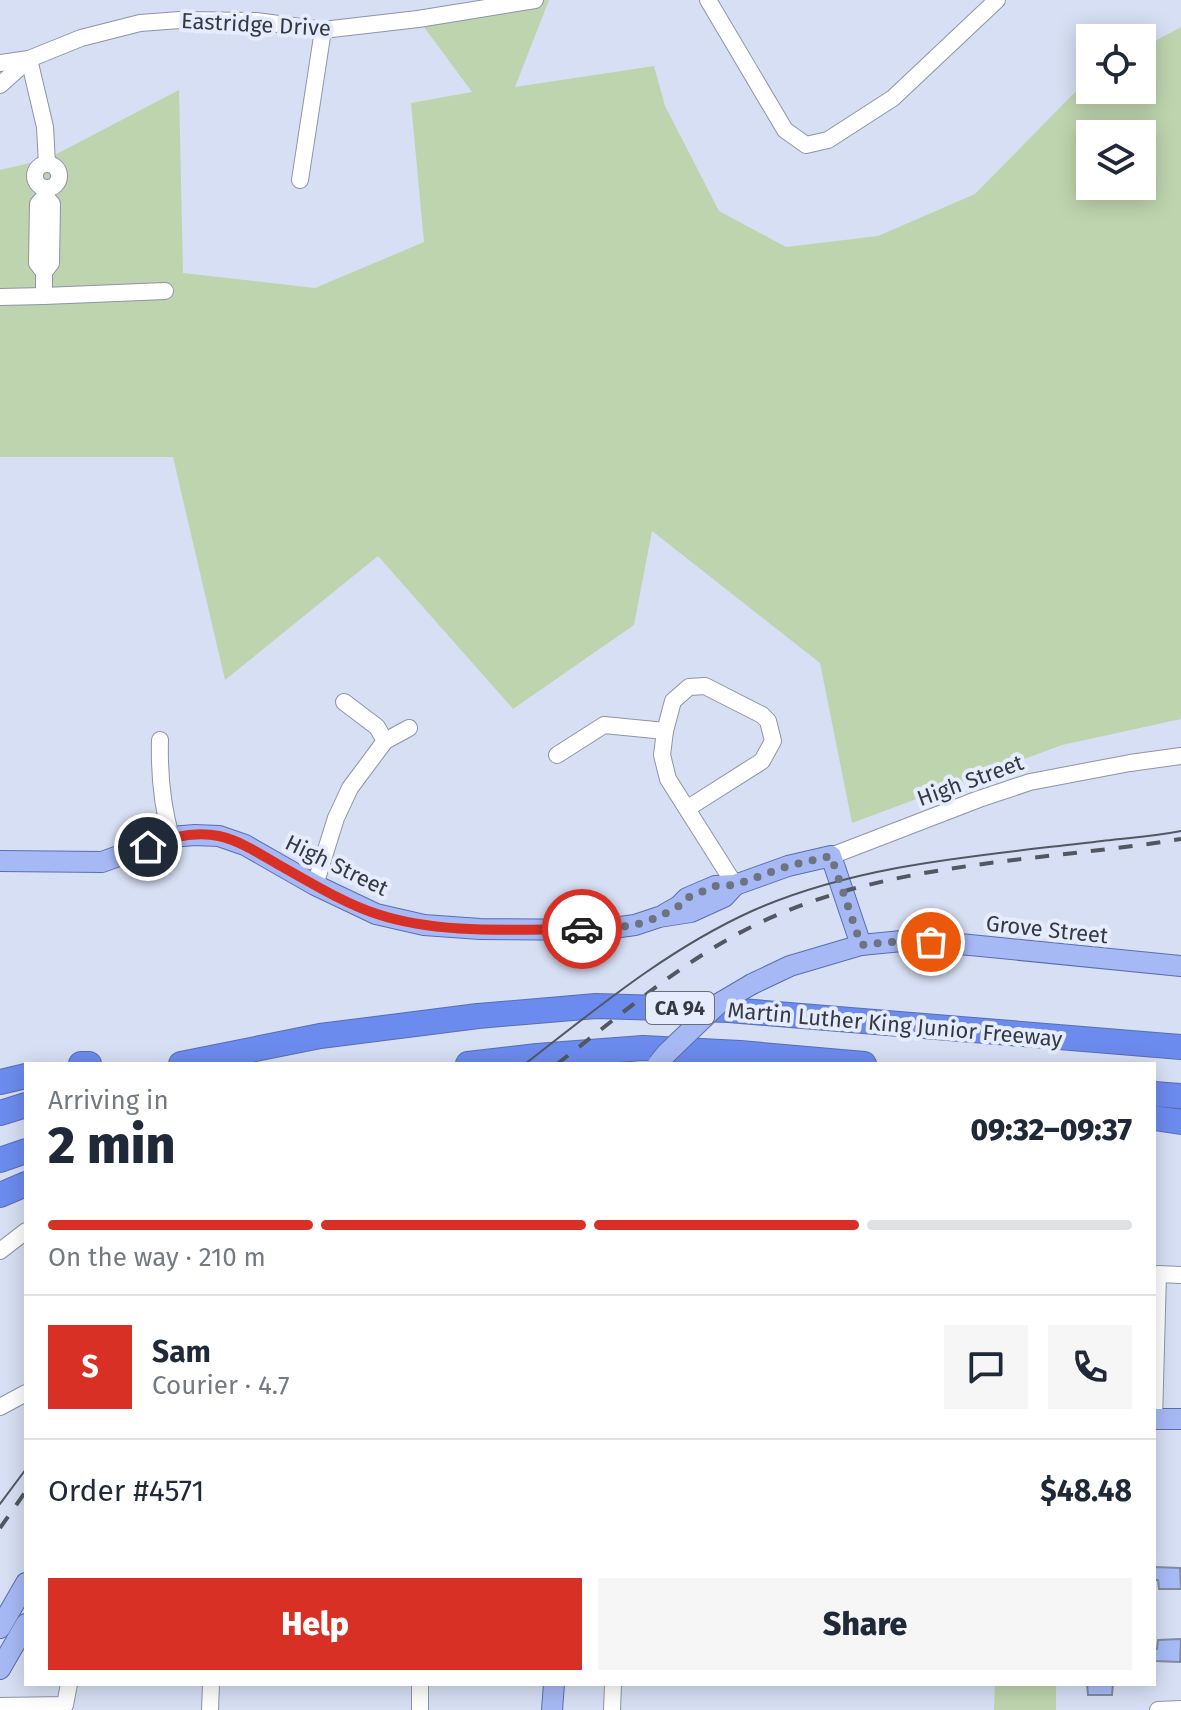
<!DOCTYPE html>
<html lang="en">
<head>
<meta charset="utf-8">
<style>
	:root { --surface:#fff; --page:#f6f6f7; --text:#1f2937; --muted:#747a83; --line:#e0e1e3; --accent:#d93025 }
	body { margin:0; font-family:"Fira Sans",sans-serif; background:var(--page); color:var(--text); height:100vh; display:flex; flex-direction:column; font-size:30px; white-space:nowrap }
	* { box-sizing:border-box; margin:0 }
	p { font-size:26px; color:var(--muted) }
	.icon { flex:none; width:44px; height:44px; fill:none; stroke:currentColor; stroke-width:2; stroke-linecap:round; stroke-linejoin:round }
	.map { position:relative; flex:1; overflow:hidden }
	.details { position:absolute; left:24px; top:1062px; width:1132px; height:624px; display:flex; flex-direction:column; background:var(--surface); border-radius:0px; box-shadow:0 4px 20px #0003 }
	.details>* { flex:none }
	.tools { position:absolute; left:1076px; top:24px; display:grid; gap:16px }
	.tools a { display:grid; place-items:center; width:80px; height:80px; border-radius:0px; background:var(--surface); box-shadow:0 4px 20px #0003; font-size:40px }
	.pin { position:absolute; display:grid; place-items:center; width:68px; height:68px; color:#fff; margin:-34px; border:4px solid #fff; border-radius:50%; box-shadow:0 2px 8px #0007 }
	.courier { position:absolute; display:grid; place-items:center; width:80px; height:80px; margin:-40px; border:6px solid #d93025; border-radius:50%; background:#fff; color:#222; box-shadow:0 2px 10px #0007 }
	.overview em { font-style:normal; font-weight:800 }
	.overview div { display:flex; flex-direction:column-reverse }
	.overview { display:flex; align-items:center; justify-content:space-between; height:136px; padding:0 24px }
	h1 { font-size:52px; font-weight:800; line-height:60px }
	.bar { display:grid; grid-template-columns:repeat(4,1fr); gap:12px 8px; align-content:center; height:96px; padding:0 24px }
	.bar i { height:10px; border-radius:6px; background:var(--line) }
	.bar .current { background:var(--accent) }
	.bar p { grid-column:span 4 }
	.line { display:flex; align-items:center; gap:20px; padding:0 24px; border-top:2px solid var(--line) }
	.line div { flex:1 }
	.round { display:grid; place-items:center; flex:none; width:84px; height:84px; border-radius:0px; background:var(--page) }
	.button { display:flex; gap:16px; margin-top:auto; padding:16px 24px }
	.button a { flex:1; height:92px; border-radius:0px; background:var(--accent); color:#fff; font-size:32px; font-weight:800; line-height:92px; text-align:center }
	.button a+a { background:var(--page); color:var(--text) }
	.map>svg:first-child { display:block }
	.green { fill:#bed4ae; fill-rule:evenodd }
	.building { fill:#a6bcf7; stroke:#848b9e; stroke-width:2 }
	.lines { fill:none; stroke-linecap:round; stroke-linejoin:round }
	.minor-casing { stroke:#8d94a7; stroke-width:18 }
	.major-casing { stroke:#596eb1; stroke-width:22 }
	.highway-casing { stroke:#596eb1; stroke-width:26 }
	.minor { stroke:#fff; stroke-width:16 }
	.major { stroke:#a7b9f5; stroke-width:20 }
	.highway { stroke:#6c8bee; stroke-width:24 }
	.tram { stroke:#525761; stroke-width:2 }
	.rail { stroke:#525761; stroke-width:4; stroke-dasharray:14 14; stroke-linecap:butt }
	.major-bridge-casing { stroke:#596eb1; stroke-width:22; stroke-linecap:butt }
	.major-bridge { stroke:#a7b9f5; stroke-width:20 }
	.done { stroke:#6e7380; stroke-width:8; stroke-dasharray:0 14.4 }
	.route { stroke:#d93025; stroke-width:10 }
	.labels { text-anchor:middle; stroke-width:8; stroke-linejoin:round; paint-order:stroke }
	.shield { fill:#e5ecfd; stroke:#6a6f79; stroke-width:2 }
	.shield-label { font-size:20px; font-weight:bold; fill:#353941 }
	.street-label { font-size:22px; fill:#353941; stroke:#e5ecfd }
</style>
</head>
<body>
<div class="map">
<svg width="1181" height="1710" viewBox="0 0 1181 1710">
	<rect width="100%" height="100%" fill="#d7dff4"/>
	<g class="green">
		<path d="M536 0H549L515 87 654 66 665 106 719 211 786 247 878 236 975 194 1090 77V90H1142V48L1181 27V719L1062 745 852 823 820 663 652 531 634 625 513 709 378 556 225 680 173 457H0V170L47 159 179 90 183 273 315 288 424 242 411 103 472 92 418 19ZM1090 134H1142V186H1090Z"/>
		<polygon points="995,1684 1056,1684 1056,1710 994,1710"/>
	</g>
	<g class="building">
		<polygon points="1154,1567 1180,1568 1181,1589 1159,1589 1158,1580 1154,1580"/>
		<polygon points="1181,1639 1180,1662 1154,1661 1154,1649 1157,1649 1158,1640"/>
		<polygon points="1087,1684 1113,1684 1112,1695 1088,1695"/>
	</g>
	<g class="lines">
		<g class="minor-casing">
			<g id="minor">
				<polyline points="708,0 785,130 806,145 828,140 893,98 997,0"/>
				<polyline points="29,59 45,127 47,164"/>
				<polyline points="0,63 29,59 81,38 140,23 180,20 256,21 323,30 418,19 535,0"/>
				<polyline points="0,85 29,59"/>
				<circle cx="47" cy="176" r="12"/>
				<polyline points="300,180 323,30"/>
				<polyline points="46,188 45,196 38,204 37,263 44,272 44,296 165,291"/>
				<polyline points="44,272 51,263 52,204 45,196"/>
				<polyline points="0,297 44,296"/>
				<polyline points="344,702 377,727 385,741"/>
				<path d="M160 740C159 774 162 805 171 837"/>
				<polyline points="557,755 604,725 665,731"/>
				<polyline points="688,808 762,761 773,741 768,721 762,715 705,686 689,687 673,701 665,731 662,755 668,779 735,885"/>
				<polyline points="831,856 979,799 1030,782 1130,763 1181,756"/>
				<polyline points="315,885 336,818 350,788 385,741 409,728"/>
				<polyline points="0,1251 26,1231"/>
				<polyline points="0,1407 26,1393"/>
				<polyline points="1154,1419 1158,1274 1181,1275"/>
				<polyline points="420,1684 420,1710"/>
				<polyline points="0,1706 65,1705 69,1684"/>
				<polyline points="210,1710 211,1684"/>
				<polyline points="612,1710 613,1684"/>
				<polyline points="1158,1710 1181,1709"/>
			</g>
		</g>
		<g class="major-casing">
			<g id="major">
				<polyline points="0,861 102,862 171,837 195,835 219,836 245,845 315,885 376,914 424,925 480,929 598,930 635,925 659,917 691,912 724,897 735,885"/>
				<polyline points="665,914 679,906 687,898 715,886 735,885 788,866 831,856 861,945"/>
				<polyline points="752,984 790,966 861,945 902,941 960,944 1181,966"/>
				<polyline points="1154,1419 1181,1419"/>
				<polyline points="0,1628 26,1583"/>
				<polyline points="0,1669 26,1624"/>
				<polyline points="552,1710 554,1684"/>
			</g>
		</g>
		<g class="highway-casing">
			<g id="highway">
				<polyline points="81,1064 89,1064"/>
				<polyline points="181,1064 320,1036 478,1016 596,1006 729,1010 1181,1047"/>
				<polyline points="468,1064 537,1056 643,1048 740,1053 864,1064"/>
				<polyline points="0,1082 26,1076"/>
				<polyline points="1154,1094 1181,1096"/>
				<polyline points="0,1113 26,1105"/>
				<polyline points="1154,1118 1181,1122"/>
				<polyline points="0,1160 26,1151"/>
				<polyline points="0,1195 26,1184"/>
			</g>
		</g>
		<use href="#minor" class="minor"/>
		<use href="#major" class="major"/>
		<use href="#highway" class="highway"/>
		<g class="tram">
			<path d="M525 1064C597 1008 668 949 752 911 860 863 986 855 1102 841 1129 838 1155 836 1181 831"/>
			<polyline points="0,1504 26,1469"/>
		</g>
		<g class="rail">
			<path d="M557 1064C621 1015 683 960 755 925 886 861 1039 862 1181 839"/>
			<polyline points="0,1528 26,1491"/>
		</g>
		<g class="major-bridge-casing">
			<polyline id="major-bridge" points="658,1064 666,1054 718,1004 752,984"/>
		</g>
		<use href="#major-bridge" class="major-bridge"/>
	</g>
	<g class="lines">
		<polyline class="done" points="582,929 598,930 635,925 659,917 679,906 687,898 715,886 735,885 788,866 831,856 861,945 902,941 931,942"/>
		<path class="route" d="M148 847C170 837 194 831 219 836 241 841 260 854 279 865 308 881 345 904 377 914 440 935 516 929 582 929"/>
	</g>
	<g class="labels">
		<rect class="shield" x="646" y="992" width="68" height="32" rx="6"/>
		<g class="shield-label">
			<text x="680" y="1015">CA 94</text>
		</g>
		<g class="street-label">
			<text transform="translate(256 24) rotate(3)" y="8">Eastridge Drive</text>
			<text transform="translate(970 780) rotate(-20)" y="8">High Street</text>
			<text transform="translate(337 865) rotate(26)" y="8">High Street</text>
			<text transform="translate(1047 929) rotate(6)" y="8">Grove Street</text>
			<text transform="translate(895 1024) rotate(5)" y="8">Martin Luther King Junior Freeway</text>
		</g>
	</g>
</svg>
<div class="tools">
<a><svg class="icon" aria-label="locate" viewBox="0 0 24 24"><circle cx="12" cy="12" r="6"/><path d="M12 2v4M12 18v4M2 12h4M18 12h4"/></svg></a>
<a><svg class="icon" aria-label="layers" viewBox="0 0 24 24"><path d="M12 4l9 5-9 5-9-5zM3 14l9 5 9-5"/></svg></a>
</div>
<div class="pin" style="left:931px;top:942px;background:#ea580c"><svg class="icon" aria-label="bag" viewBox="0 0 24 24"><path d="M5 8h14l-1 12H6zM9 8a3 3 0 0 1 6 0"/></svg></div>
<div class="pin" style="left:148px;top:847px;background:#1f2937"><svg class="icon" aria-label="home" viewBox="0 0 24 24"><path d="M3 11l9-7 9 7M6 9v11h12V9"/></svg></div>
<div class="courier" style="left:582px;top:929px"><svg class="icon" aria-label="car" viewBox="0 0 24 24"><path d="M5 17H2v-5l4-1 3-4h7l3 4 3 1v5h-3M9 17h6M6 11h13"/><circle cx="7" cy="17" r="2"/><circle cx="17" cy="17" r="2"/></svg></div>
<section class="details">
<div class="overview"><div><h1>2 min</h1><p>Arriving in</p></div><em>09:32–09:37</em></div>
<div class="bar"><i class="current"></i><i class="current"></i><i class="current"></i><i></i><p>On the way · 210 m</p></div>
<div class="line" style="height:144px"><b class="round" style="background:var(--accent);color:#fff">S</b><div><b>Sam</b><p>Courier · 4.7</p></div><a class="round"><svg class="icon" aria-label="chat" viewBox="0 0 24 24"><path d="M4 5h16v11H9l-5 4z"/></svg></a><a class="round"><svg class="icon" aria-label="phone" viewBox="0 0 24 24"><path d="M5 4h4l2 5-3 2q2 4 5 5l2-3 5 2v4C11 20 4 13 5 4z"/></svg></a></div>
<div class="line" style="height:104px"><div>Order #4571</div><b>$48.48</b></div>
<div class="button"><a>Help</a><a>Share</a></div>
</section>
</div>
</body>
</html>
